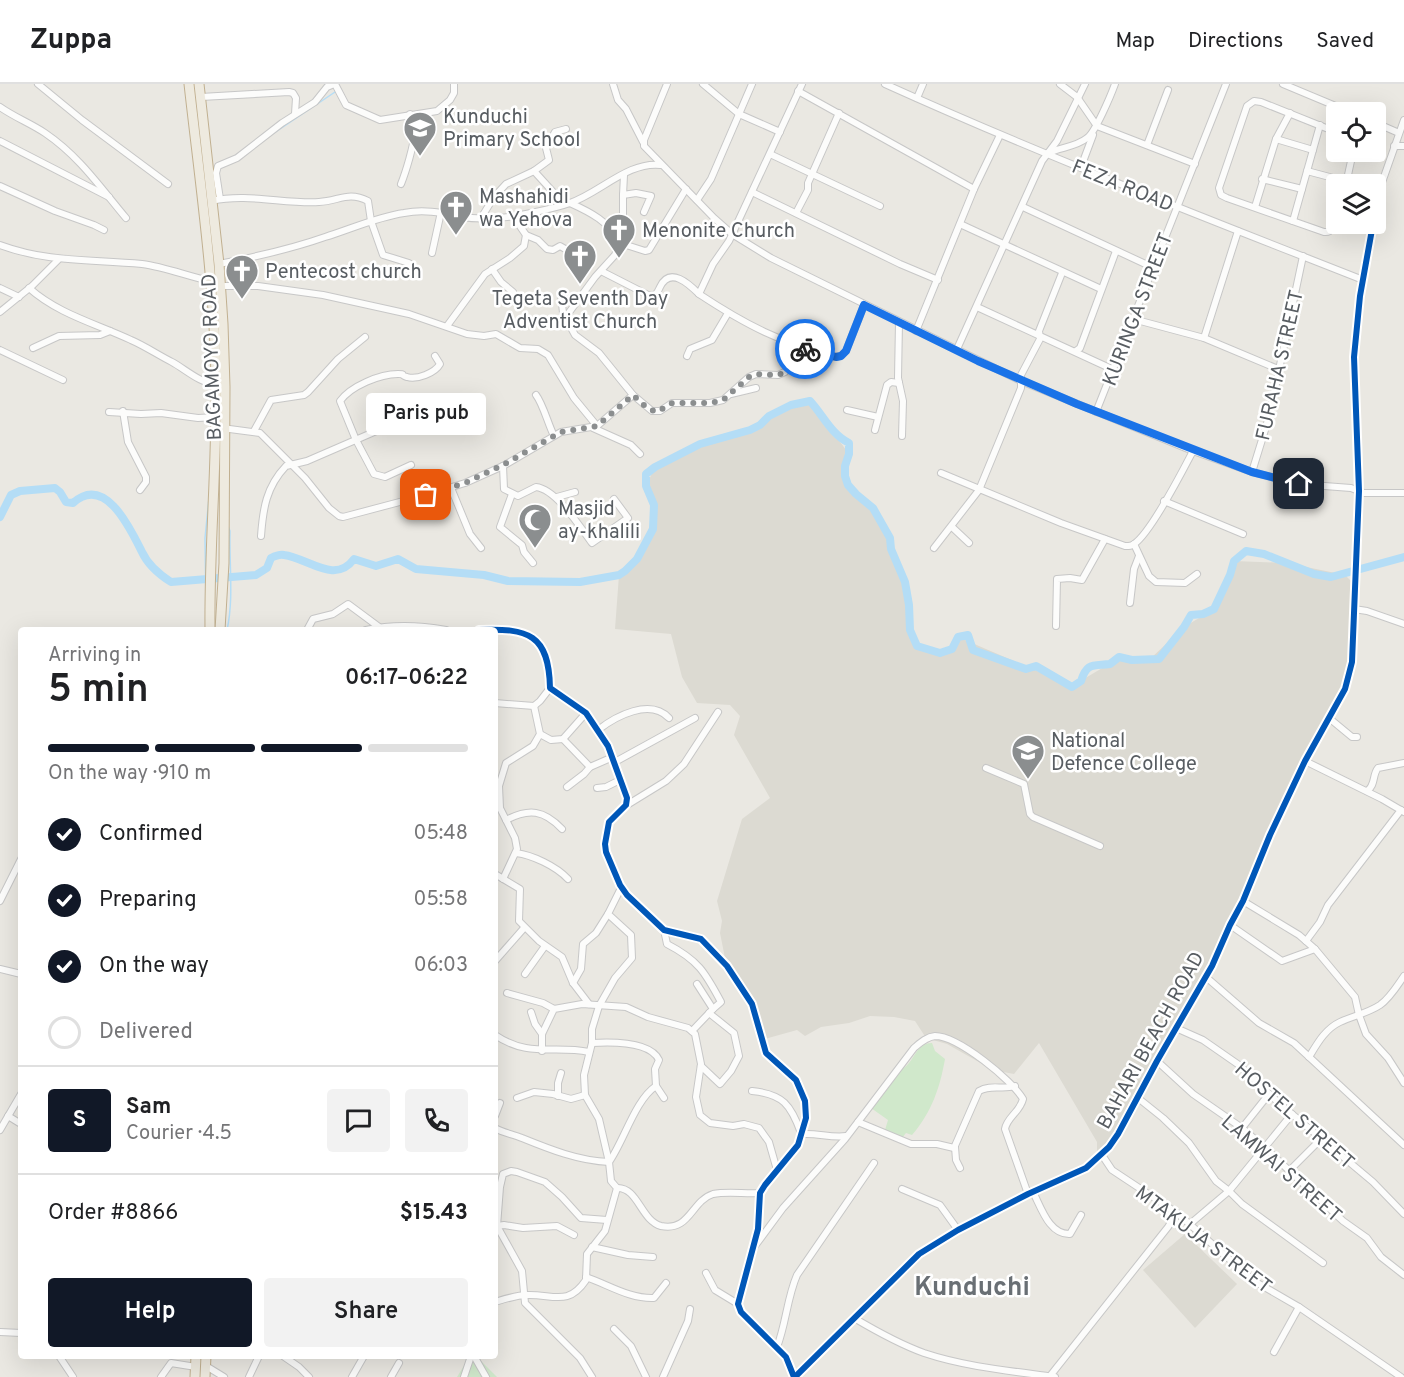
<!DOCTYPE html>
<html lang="en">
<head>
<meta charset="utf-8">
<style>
	:root { --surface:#fff; --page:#f2f2f2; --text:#202124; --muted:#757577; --line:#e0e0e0; --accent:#111827 }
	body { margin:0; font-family:Overpass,sans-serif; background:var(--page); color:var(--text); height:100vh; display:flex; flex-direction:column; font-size:22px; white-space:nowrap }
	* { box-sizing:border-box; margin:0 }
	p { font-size:20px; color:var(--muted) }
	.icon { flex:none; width:33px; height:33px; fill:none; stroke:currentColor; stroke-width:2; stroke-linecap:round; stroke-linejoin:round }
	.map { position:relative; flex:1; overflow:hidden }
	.side { position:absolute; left:18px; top:543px; width:480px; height:732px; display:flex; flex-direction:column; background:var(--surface); border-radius:6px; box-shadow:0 6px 24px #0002 }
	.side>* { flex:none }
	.fabs { position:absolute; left:1326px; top:18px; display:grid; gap:12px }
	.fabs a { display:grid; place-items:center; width:60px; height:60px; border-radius:6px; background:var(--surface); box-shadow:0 6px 24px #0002; font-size:30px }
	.pin { position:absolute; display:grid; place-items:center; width:51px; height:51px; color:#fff; margin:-26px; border-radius:12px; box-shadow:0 3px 9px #0006 }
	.courier { position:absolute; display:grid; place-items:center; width:60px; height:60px; margin:-30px; border:4px solid #1a73e8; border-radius:50%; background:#fff; color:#222; box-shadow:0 2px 8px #0007 }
	.bubble { position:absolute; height:42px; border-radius:6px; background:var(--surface); box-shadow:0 6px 24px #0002; font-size:20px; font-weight:600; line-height:42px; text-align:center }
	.headline em { font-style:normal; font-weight:600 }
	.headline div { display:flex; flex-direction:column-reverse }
	.headline { display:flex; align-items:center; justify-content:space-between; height:102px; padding:0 30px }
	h1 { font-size:39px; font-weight:600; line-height:45px }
	.bar { display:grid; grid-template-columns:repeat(4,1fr); gap:9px 6px; align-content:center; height:72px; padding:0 30px }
	.bar i { height:8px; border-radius:4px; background:var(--line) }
	.bar .active { background:var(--accent) }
	.bar p { grid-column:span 4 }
	.line { display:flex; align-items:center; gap:15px; padding:0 30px; border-top:2px solid var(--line) }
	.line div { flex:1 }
	.round { display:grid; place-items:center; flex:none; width:63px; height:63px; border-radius:6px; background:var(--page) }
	ol { padding:0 30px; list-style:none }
	li { display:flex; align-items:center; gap:18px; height:66px }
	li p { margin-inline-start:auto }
	li .icon { padding:6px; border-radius:50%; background:var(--accent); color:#fff; stroke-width:4 }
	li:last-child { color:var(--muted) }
	li i { width:33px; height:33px; border:3px solid var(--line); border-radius:50% }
	.primary-button { display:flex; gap:12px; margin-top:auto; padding:12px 30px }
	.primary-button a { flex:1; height:69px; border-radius:6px; background:var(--accent); color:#fff; font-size:24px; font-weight:600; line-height:69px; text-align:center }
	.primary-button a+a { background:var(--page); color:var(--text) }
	header { display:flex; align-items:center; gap:36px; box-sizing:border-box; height:84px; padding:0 30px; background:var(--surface); border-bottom:2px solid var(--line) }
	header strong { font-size:28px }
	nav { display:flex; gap:33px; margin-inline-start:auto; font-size:21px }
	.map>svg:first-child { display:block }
	.education { fill:#dcdad2 }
	.green { fill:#d0e8cb }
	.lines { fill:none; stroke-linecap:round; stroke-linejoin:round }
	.stream { stroke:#b4ddf6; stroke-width:1.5 }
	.river { stroke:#b4ddf6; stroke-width:8 }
	.minor-casing { stroke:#c7c7c7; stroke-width:8 }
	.highway-casing { stroke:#c1b090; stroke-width:11 }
	.minor { stroke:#fcfcfb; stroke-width:6 }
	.highway { stroke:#eeeadf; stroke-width:9 }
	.cycleway-casing { stroke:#fff; stroke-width:10 }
	.cycleway { stroke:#0057b8; stroke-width:6 }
	.done { stroke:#8b8e8f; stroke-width:6; stroke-dasharray:0 10.8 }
	.route { stroke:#1a73e8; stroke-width:8 }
	.labels { text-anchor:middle; stroke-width:5; stroke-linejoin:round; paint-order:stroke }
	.poi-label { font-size:20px; fill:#585d62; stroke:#fff; text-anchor:start }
	.street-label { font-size:20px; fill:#585d62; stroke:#fff }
	.district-label { font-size:26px; font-weight:bold; fill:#696f74; stroke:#fff }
</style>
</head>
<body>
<header>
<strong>Zuppa</strong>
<nav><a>Map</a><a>Directions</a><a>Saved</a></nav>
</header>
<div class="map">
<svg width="1404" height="1293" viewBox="0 0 1404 1293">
	<rect width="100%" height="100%" fill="#eae8e2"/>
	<g class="education">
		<polygon points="810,317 849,370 845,392 868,420 890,454 905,498 910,546 918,562 940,569 952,565 958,553 1072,602 1114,577 1149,576 1184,543 1214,525 1234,477 1287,479 1345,491 1355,501 1352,578 1345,605 1305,677 1212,882 1118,1050 1097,1076 1097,1058 1039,959 1014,990 993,986 947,960 926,954 915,937 894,933 870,932 849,939 821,943 805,952 797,946 761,956 748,909 726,879 720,849 722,837 717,817 742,735 770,714 734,651 740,632 730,621 697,619 682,593 671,550 615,545 619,491 637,475 653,445 654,421 646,402 655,383 700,360 741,349 778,328"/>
		<polygon points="1185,1150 1237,1200 1195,1244 1143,1186"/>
	</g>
	<g class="green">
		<path d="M932 959 935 967 945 975C940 1003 932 1028 912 1051L906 1049 902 1054 885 1046 888 1036 871 1024 902 985C916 977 914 960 932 959Z"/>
		<polygon points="470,1272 476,1272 497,1293 457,1293"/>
	</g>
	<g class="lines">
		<g class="stream">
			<polyline points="274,49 335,8"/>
			<polyline points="206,525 205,454 209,414"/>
			<path d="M227 546C234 514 229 480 230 447L228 442"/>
		</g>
		<path class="river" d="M0 433 11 411 20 407 55 404 60 408 66 418 73 419C105 390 130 444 142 468 148 481 160 491 171 498L256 491 267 484 271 474C275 472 280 470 284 471 308 474 335 501 354 475L376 482 398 475 416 485 484 491 508 497 580 498 619 491 625 487 637 475 653 445 654 421 646 402V390L655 383 700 360 750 346 760 341 769 332 791 321 810 317C823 331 831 350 849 359V370L845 382V392L848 401 856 410 873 424 890 454 891 465 905 498 909 521 910 546 917 562 940 569 952 565 958 553 968 551 973 566 1026 585 1036 582 1072 603 1081 597C1087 578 1093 582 1110 580L1119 573 1132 576 1159 575 1184 543 1191 531 1203 530 1214 525 1230 491 1234 477 1246 467 1264 470 1314 490 1331 493 1404 473"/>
		<g class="minor-casing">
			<g id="minor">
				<polyline points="38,0 82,36 168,100"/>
				<polyline points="335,0 346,21 380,36 437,27 450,16 454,9 454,0"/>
				<polyline points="613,0 618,16 626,25 643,58"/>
				<polyline points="667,0 644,56 644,62 714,134 732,150 771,174 1021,297 1193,367 1252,388 1298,400 1351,404 1364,409 1404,409"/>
				<polyline points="703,0 739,30 780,48"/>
				<path d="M885 0C1042 71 1203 133 1363 196"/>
				<polyline points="1060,0 1077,13 1097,42 1195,80"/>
				<polyline points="1283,0 1350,28"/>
				<polyline points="798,7 974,105"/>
				<polyline points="201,13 289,8 293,9 296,14 295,30"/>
				<polyline points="917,14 923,0"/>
				<path d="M0 23C14 33 30 39 45 49 79 72 100 103 126 134"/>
				<polyline points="1376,39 1399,49"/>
				<path d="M1336 48 1261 18 1254 17 1247 22 1219 104 1221 111 1227 114 1324 148C1334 149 1334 140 1336 132"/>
				<polyline points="1276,55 1313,66"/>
				<polyline points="0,57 109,113"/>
				<polyline points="1147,61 1168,6"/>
				<polyline points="1394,62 1404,62"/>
				<path d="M1048 69C1061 63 1076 63 1087 54 1095 49 1111 11 1115 0"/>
				<polyline points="770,70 880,122"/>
				<polyline points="1081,83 1093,51"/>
				<polyline points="534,87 564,120"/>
				<polyline points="1307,87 1356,100"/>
				<polyline points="624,91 623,111 636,109 651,112 644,128"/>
				<polyline points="1262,95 1302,105"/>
				<path d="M401 100C405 90 415 59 414 49 414 42 412 36 410 30"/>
				<polyline points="1346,100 1353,68"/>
				<polyline points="0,102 55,127 94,141 104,146"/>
				<polyline points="752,108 900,180 938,196"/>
				<polyline points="220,115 216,89 218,82 237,74 282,39 315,18 327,3 334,0"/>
				<polyline points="697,116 711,95 752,0"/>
				<path d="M212 117C246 109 285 120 319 118 339 117 348 107 368 117L371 137 383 171 409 179"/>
				<path d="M570 119C590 128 610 138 620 159L645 167 649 166 686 105"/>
				<polyline points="1023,123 1154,184"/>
				<polyline points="1255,123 1276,55 1290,29"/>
				<polyline points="1376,127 1379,107 1404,36"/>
				<polyline points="796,129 808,106 808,99 839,29"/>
				<polyline points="513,132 526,151 538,156 547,165 553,166 560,162 574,170"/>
				<polyline points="481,134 494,113 506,100 534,87 549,76 546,64 555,48 566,45"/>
				<polyline points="1293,137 1320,41"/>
				<polyline points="960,140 1101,205"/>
				<path d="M0 161C49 179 91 175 142 180 165 183 187 192 210 197"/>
				<polyline points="432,169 441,128"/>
				<path d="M219 180C255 173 291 165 325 153 351 145 377 133 404 129 425 125 442 129 462 133 481 136 507 134 526 130 540 127 556 124 570 119 600 109 628 77 661 81"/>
				<polyline points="492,185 501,198 513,208"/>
				<path d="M601 187 650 212C657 211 657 209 660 203 670 182 689 200 699 210L713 180 729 157 802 0"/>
				<polyline points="220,202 258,202 323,211 409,230 467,250 484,252 496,250 520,264 538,265 548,271 574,314 597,342"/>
				<polyline points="0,204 19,213"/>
				<path d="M29 204C58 230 97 240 131 256 145 262 158 271 172 278 185 285 201 300 216 300"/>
				<polyline points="561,210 563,229 575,251 599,269 633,311 652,327 660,327 672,319 710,319 723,316 749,293 756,290 778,291 785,288 800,264"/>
				<path d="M699 210C746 241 781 259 836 273L841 272 846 267 864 221"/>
				<polyline points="977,223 1114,286"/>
				<polyline points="0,228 32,202 58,176"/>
				<polyline points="565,234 595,193 615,171 623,149 623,111"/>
				<polyline points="1133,235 1204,254 1278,285"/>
				<polyline points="899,238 898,294 903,317 902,352"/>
				<polyline points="447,242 485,190 510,174 524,162 526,151"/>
				<polyline points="916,247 974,105 1000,51"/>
				<polyline points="1204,254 1238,147"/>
				<polyline points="33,264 59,252 100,251 110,247"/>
				<polyline points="957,265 1042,77 1057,57 1085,0"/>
				<polyline points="0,266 63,296"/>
				<polyline points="1076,267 1080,264 1116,167"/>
				<polyline points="687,272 690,265 712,256 728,229"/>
				<polyline points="731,310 756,304"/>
				<path d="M536 311C543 320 548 340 554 352"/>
				<polyline points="847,326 878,333"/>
				<polyline points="123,327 128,358 146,393 146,398 140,406"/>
				<polyline points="109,328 141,330 161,329 198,334 216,333"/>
				<polyline points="1096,328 1226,0"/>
				<polyline points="222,344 260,349 305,394 329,424 339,432 343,433 426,411 465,399 503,382 561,348 597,342 633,311"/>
				<polyline points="593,344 631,361 640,370"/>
				<polyline points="875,346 887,301 891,298 899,299"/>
				<polyline points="254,347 271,316 304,311 308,308 338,275 365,253"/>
				<path d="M411 381 385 393 374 390 356 356 340 317C351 302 380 290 398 290 407 290 399 291 407 293 417 296 435 289 440 280L435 272"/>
				<path d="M503 382 504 405 518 412 536 403C556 405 580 443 592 459L628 434 614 415"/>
				<polyline points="1252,388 1269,333 1303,172"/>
				<path d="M941 389 1061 439 1125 462C1130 462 1131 462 1134 460 1151 449 1183 386 1193 367"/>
				<polyline points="451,404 470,450 481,464"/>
				<polyline points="512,410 500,443 522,461 524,468 533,479"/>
				<polyline points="557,413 575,408"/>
				<polyline points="1164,417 1243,450"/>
				<polyline points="952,443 969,459"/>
				<path d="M261 452C263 425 266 403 286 382L307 377 404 335"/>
				<polyline points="1134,460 1149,492 1156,498 1185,499 1197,490"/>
				<polyline points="934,464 979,406 1021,304 1021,291 1040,255 1039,247 1062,189"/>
				<polyline points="1130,519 1134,485 1139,472"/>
				<polyline points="1354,525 1367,527 1404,540"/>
				<polyline points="1056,542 1057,495 1070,494 1082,496 1105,455"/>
				<polyline points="307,546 313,535 333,530 348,520 379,543"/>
				<path d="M366 546C393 540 419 541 446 546"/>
				<path d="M479 546C528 544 549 550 550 604L586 629 608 662 627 714 626 721 609 738 605 760 606 768 620 801 627 811 664 846 701 855 727 882 752 920 766 969 796 996 805 1017 806 1034 798 1061 765 1101 760 1109 758 1145 738 1220 741 1228 786 1273 794 1293"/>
				<polyline points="495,619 534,622 540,617 550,604"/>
				<polyline points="1329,634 1352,653 1357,653"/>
				<path d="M598 646C616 632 650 614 669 634"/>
				<polyline points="540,650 551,656 563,655 586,629"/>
				<polyline points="563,655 590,683 613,673"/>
				<polyline points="1305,677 1382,715 1404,728"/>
				<polyline points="615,678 695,634"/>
				<polyline points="986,684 1024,700 1030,730 1033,733 1100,762"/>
				<polyline points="567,703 584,690 590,683"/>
				<polyline points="597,704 606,703 620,696"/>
				<path d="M1367 707C1376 701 1372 691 1378 684L1404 679"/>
				<polyline points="627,721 666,697 684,680 718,628"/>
				<path d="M506 736C529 724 544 726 562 745"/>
				<path d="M516 769C532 771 556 782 568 795"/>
				<polyline points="495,790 520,805 519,837 539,857 562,873 573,899 589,920"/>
				<polyline points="503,795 517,765 515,754 500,724 499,702 506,679 533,662 540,650 534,622"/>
				<polyline points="0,817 21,775"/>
				<polyline points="1243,817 1299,851 1315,865 1355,913 1359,931 1366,950 1388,974 1404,999"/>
				<polyline points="1230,841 1282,877 1315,865"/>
				<path d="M664 846 667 860C698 876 705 888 721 918L713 925"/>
				<polyline points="1306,857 1320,838 1328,821 1401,726"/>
				<polyline points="495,877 524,844"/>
				<polyline points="0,885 21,890"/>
				<polyline points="525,890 545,862"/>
				<polyline points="1206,893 1259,939 1294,959 1404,1061"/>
				<polyline points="573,899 581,885 583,860 596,849 608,830"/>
				<polyline points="507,909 543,919 554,925"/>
				<polyline points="531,928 535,940 542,950"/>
				<polyline points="1176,944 1203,956 1239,981 1280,1020 1373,1098 1404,1130"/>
				<polyline points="692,947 713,925 697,900"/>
				<path d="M495 951C529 974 554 961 589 968"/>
				<path d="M592 959C610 958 650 957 659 976L655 985 656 1002 664 1014"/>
				<polyline points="542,967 542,950 554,925 582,920 626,923 648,933 688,944 695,950 701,980 696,1013 700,1031 710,1039 733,1042 744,1040 759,1044 769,1058 777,1086"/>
				<path d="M1309 973C1317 960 1325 945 1340 938 1353 932 1368 929 1380 921 1390 914 1397 902 1404 892"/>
				<polyline points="1157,977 1193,1010 1242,1044 1265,1064 1343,1137 1367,1154 1381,1173 1404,1191"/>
				<polyline points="701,982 720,1000 731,987 739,972 734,949 709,929"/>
				<path d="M752 1007C783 1010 791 1021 801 1049"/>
				<polyline points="558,1012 558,999 561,989"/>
				<polyline points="517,1014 534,1008 553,1010 571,1015 585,1011"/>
				<polyline points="1138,1014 1163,1034 1189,1059 1216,1097 1229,1107 1242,1120 1323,1179"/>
				<polyline points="8,1032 21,1040"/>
				<polyline points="495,1032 500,1019"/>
				<path d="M858 1038 911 1060H937L954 1064 979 1007C991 1000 1002 1006 1015 1002"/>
				<path d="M495 1044C503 1049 513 1050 522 1054 549 1065 579 1077 609 1078 624 1057 635 1016 656 1002"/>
				<polyline points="1242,1044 1269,1010"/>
				<polyline points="0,1046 21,1010"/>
				<path d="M801 1053 803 1050C818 1049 831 1054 846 1052"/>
				<polyline points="955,1063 956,1076 960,1084"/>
				<polyline points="1102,1071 1112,1086 1177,1129 1254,1197 1299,1223 1401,1293"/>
				<polyline points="1289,1087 1321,1055"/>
				<path d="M617 1104C638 1103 641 1137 661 1142 690 1148 691 1117 713 1110 727 1107 745 1110 760 1109"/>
				<polyline points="902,1105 940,1121 958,1146"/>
				<path d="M1033 1108C1041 1123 1049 1151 1070 1150L1081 1131"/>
				<polyline points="1190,1140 1229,1107 1292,1030"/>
				<polyline points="497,1142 504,1141 523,1144 557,1142 574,1151"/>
				<path d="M755 1162 783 1124 845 1055 914 964C920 959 926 953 935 952 958 952 1012 996 1023 1015 1020 1028 1007 1033 1005 1045L1028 1110"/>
				<polyline points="592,1163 628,1171 653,1173"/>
				<polyline points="706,1189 715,1206 738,1220"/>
				<path d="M586 1193C609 1201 630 1215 654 1214L666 1199"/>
				<path d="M495 1218C505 1215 517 1211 527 1211 553 1210 568 1223 586 1196L587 1170 605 1147 617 1104 611 1097 609 1078 599 1035 585 1011 584 991 592 959V945L599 922 615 894 632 874 631 851 608 830 621 804"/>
				<path d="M854 1234C876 1247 899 1260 924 1269 966 1283 1011 1287 1055 1293"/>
				<polyline points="614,1245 631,1262 646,1293"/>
				<polyline points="0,1248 21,1249"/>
				<path d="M777 1263C786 1240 787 1214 797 1191L874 1079"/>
				<polyline points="1274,1268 1299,1223"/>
				<polyline points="59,1272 73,1293"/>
				<polyline points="283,1272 299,1283 309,1293"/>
				<polyline points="474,1272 486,1293"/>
				<polyline points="206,1282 224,1293"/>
				<polyline points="1050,1292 1168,1143 1177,1129"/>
				<polyline points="161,1293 171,1279 196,1283"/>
				<polyline points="249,1293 259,1272"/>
				<polyline points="352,1293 364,1272"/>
				<polyline points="391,1293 399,1279"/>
				<polyline points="464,1293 471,1272"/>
				<polyline points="592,1293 580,1274 525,1219 522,1187 497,1142 500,1103 503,1090 511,1087 517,1088 545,1098 562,1113 581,1134 607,1136"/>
				<polyline points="663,1293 688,1237 690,1225"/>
				<polyline points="795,1293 919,1170 958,1146 1028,1110 1086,1084 1109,1063 1118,1050 1157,977 1212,882 1230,841 1243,817 1270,751 1305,677 1345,605 1352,578 1359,407 1354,273 1360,212 1373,140"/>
			</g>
		</g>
		<g class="highway-casing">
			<g id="highway">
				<path d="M189 0C200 99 215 200 216 300 217 382 209 464 210 546"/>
				<polyline points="199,0 219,180 223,240 225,303 224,479 220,546"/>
				<polyline points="195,1293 196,1272"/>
				<polyline points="205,1293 206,1272"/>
			</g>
		</g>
		<use href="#minor" class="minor"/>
		<use href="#highway" class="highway"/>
		<g class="cycleway-casing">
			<g id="cycleway">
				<path d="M479 546C528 544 549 550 550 604L586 629 608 662 627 714 626 721 609 738 605 760 606 768 620 801 627 811 664 846 701 855 727 882 752 920 766 969 796 996 805 1017 806 1034 798 1061 765 1101 760 1109 758 1145 738 1220 741 1228 786 1273 794 1293"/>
				<polyline points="795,1293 919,1170 958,1146 1028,1110 1086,1084 1109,1063 1118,1050 1157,977 1212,882 1230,841 1243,817 1270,751 1305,677 1345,605 1352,578 1359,407 1354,273 1360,212 1373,140"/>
			</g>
		</g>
		<use href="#cycleway" class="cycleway"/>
	</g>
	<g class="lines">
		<polyline class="done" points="426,411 465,399 503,381 561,348 597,342 633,311 648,325 657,328 672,319 711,319 723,316 749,293 756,290 778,291 785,288 800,264 805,265"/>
		<polyline class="route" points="805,265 836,273 841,272 846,267 864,221 978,277 1077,320 1252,388 1299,400"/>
	</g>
	<defs>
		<g id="school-pin" transform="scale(1.725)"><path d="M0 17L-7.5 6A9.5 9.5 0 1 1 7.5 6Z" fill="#8b8e8f" stroke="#fff"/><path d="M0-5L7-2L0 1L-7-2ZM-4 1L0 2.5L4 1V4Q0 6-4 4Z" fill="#fff"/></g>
		<g id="church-pin" transform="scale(1.725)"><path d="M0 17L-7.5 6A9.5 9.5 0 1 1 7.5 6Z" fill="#8b8e8f" stroke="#fff"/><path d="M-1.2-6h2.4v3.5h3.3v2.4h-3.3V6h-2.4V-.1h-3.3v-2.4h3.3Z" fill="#fff"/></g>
		<g id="mosque-pin" transform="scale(1.725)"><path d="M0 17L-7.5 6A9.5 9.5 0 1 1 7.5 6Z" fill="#8b8e8f" stroke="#fff"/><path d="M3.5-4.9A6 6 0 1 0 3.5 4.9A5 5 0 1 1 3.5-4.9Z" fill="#fff"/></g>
	</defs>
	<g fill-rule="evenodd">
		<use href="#school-pin" x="420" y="44"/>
		<use href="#church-pin" x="456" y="123"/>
		<use href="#church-pin" x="619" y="146"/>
		<use href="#church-pin" x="580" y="172"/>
		<use href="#church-pin" x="242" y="187"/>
		<use href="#mosque-pin" x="535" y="436"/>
		<use href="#school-pin" x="1028" y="667"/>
	</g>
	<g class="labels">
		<g class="poi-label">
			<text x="443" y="39">Kunduchi<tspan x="443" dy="23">Primary School</tspan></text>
			<text x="479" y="119">Mashahidi<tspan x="479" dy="23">wa Yehova</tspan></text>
			<text x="642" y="153">Menonite Church</text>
			<text x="265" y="194">Pentecost church</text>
			<text x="580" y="221" text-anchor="middle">Tegeta Seventh Day<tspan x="580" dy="23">Adventist Church</tspan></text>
			<text x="558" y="431">Masjid<tspan x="558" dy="23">ay-khalili</tspan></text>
			<text x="1051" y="663">National<tspan x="1051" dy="23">Defence College</tspan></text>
		</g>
		<g class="street-label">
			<text transform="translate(1123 101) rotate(22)" y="7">FEZA ROAD</text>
			<text transform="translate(1137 225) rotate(-69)" y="7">KURINGA STREET</text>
			<text transform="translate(211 273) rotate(-92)" y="7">BAGAMOYO ROAD</text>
			<text transform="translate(1279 281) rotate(-77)" y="7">FURAHA STREET</text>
			<text transform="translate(1150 956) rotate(-61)" y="7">BAHARI BEACH ROAD</text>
			<text transform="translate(1295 1031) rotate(41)" y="7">HOSTEL STREET</text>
			<text transform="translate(1282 1084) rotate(41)" y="7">LAMWAI STREET</text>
			<text transform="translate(1204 1155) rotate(37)" y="7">MTAKUJA STREET</text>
		</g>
		<g class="district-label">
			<text x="972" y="1211">Kunduchi</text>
		</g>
	</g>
</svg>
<div class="fabs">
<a><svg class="icon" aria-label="locate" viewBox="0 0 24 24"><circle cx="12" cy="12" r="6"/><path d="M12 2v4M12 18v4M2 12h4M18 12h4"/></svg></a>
<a><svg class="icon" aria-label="layers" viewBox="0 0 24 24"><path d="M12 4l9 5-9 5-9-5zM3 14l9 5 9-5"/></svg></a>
</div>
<div class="pin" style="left:426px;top:411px;background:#ea580c"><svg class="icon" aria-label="bag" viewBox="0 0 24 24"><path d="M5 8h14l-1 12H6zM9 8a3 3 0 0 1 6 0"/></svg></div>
<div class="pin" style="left:1299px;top:400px;background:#1f2937"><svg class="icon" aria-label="home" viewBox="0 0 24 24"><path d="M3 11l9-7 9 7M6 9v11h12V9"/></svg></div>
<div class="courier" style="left:805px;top:265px"><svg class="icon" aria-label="bike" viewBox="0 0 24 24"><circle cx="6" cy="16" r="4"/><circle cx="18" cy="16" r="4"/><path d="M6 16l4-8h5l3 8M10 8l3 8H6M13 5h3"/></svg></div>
<div class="bubble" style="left:366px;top:309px;width:120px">Paris pub</div>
<section class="side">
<div class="headline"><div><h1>5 min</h1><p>Arriving in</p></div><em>06:17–06:22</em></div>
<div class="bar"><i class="active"></i><i class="active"></i><i class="active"></i><i></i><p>On the way · 910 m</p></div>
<ol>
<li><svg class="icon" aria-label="check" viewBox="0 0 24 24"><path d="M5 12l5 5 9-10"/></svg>Confirmed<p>05:48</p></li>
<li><svg class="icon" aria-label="check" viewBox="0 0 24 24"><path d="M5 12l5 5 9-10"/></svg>Preparing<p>05:58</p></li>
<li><svg class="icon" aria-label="check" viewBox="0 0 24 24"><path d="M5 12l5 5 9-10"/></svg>On the way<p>06:03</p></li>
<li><i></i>Delivered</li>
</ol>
<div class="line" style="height:108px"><b class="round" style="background:var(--accent);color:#fff">S</b><div><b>Sam</b><p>Courier · 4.5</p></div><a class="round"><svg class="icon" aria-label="chat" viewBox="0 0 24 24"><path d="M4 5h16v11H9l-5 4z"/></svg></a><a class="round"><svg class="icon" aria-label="phone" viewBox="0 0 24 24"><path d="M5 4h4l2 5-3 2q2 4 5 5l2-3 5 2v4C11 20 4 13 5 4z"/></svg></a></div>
<div class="line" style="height:78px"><div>Order #8866</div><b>$15.43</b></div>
<div class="primary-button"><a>Help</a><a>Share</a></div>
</section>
</div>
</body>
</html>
